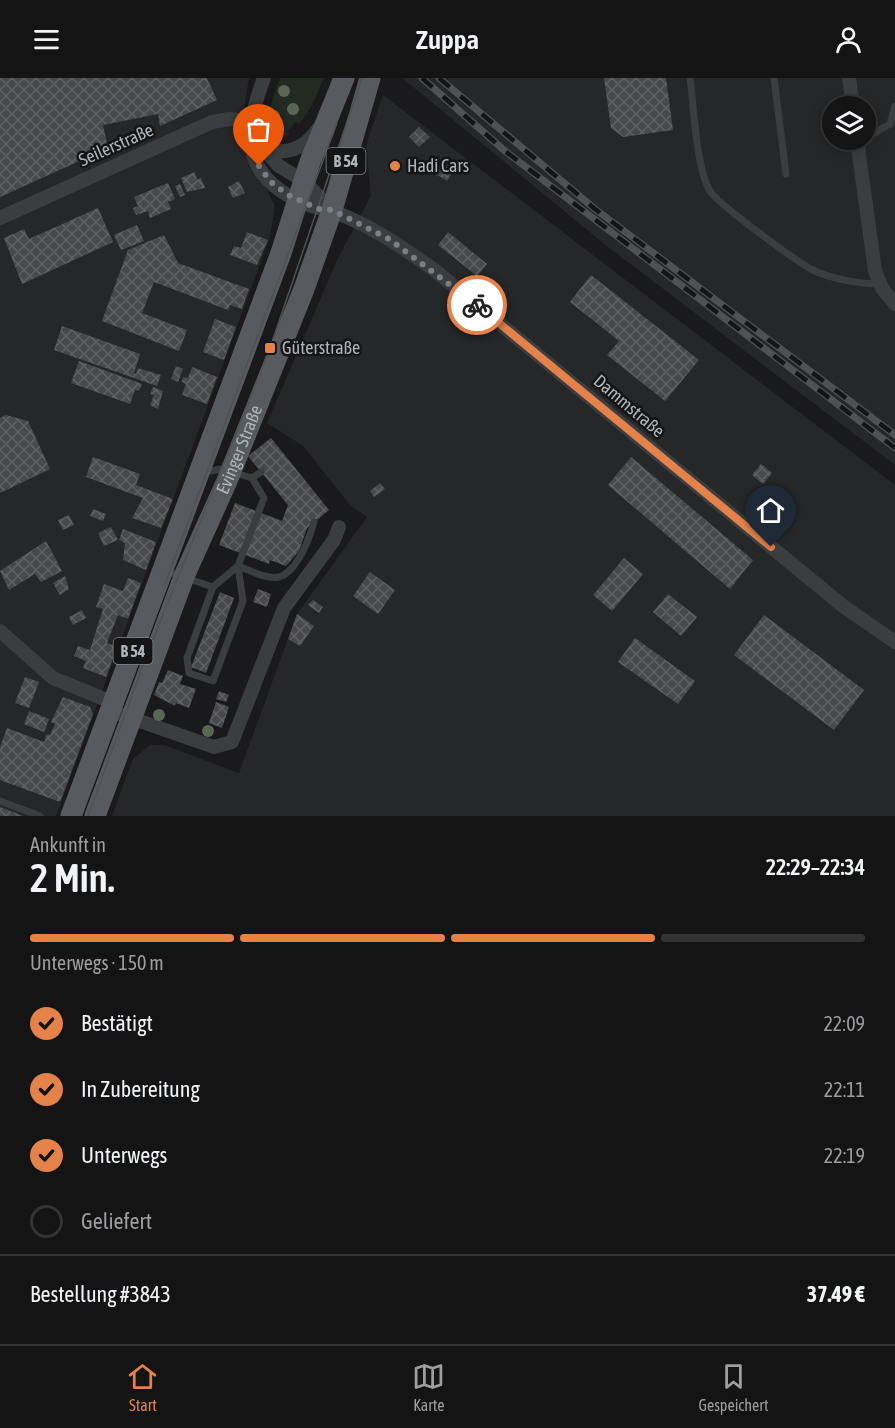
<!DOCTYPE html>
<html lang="de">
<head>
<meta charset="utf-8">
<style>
	:root { --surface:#141415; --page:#1d1d1e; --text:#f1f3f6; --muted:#9d9ea0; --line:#333334; --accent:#e4824a }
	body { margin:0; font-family:"Asap Condensed",sans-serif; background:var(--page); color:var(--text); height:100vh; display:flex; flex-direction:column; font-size:22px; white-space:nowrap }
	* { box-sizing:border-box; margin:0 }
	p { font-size:20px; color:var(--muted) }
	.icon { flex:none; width:33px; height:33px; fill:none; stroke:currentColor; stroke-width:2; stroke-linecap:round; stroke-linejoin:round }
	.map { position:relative; height:738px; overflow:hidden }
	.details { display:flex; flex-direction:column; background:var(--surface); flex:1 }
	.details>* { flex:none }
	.controls { position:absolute; left:822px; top:18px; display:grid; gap:12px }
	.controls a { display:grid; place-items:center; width:54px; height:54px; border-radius:50%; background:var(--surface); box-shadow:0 3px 15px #0003,0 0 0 2px var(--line); font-size:30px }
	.pin { position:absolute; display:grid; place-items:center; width:51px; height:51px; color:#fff; margin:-62px -26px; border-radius:50% 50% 50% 0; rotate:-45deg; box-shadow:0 0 6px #0007 }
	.pin .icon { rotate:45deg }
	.courier { position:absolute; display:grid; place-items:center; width:60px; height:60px; margin:-30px; border:4px solid #e4824a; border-radius:50%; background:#fff; color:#222; box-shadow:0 2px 8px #0007 }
	.summary em { font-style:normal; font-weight:600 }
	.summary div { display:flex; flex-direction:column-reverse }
	.summary { display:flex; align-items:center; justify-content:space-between; height:102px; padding:0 30px }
	h1 { font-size:39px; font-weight:600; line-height:45px }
	.bar { display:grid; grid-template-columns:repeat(4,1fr); gap:9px 6px; align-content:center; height:72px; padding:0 30px }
	.bar i { height:8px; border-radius:4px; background:var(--line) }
	.bar .current { background:var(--accent) }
	.bar p { grid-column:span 4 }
	.line { display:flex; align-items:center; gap:15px; padding:0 30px; border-top:2px solid var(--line) }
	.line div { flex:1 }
	ol { padding:0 30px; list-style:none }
	li { display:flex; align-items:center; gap:18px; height:66px }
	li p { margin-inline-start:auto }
	li .icon { padding:6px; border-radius:50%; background:var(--accent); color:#111; stroke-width:4 }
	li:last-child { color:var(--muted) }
	li i { width:33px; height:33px; border:3px solid var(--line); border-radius:50% }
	header { display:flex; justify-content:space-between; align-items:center; height:78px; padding:0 30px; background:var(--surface); font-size:27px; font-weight:600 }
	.menu { display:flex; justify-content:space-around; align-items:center; height:84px; border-top:2px solid var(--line); background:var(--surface); font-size:16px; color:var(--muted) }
	.menu a { display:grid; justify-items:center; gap:3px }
	.menu .current { color:var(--accent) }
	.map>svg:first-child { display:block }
	.built { fill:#262729; fill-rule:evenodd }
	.green { fill:#232a22 }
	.building { fill:url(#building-cross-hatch) }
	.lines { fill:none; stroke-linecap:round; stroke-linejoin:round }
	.lane { stroke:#3b3e41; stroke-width:7 }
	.street { stroke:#3b3e41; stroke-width:14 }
	.primary { stroke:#575b5f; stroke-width:21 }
	.tram { stroke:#4e5255; stroke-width:1.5 }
	.rail-casing { stroke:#4e5255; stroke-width:7 }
	.rail { stroke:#151517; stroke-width:4.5; stroke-dasharray:14; stroke-linecap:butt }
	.tree { fill:#596656 }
	.done { stroke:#7a7f83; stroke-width:6; stroke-dasharray:0 10.8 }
	.route { stroke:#e4824a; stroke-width:8 }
	.poi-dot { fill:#e4824a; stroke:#151517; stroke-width:2 }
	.labels { text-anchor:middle; stroke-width:5; stroke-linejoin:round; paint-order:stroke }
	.shield { fill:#151517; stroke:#7f8589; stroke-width:1.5 }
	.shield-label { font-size:16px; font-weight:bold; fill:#adb5ba }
	.street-label { font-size:18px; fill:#adb5ba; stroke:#151517 }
	.poi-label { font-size:18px; fill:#adb5ba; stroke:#151517; text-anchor:start }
</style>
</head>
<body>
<header><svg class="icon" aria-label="menu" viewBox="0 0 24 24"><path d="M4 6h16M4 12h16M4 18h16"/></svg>Zuppa<svg class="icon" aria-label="person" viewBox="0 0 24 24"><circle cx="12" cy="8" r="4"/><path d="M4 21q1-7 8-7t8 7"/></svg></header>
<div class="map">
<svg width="895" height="738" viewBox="0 0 895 738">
	<defs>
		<pattern id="building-cross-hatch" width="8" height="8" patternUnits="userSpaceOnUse" patternTransform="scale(1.5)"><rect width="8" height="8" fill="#47494c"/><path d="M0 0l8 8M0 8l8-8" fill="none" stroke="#5f6164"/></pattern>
	</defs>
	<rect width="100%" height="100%" fill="#1a1a1c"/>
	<g class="built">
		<polygon points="0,0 249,0 239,61 275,128 270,159 56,738 0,738"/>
		<path d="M402 0H895V387L608 169ZM832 28H866V62H832Z"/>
		<polygon points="383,17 895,407 895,738 112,738 133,681 150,667 164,667 239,695 297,536 367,439 350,427 303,368 267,345 337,182 371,118 366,67"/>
	</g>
	<path class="green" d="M280 0H324L311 29 299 46 295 44 287 54 289 56 283 60 271 56C264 39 274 17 280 0Z"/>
	<g class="building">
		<polygon points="0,0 207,0 217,22 160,48 158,36 103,47 108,70 0,119"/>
		<polygon points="604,0 666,0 673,52 623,59 611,50"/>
		<polygon points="419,49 430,59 419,69 409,59"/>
		<polygon points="441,85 453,93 447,103 434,95"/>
		<polygon points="195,94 197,102 201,100 205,110 187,114 181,100"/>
		<polygon points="239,103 245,115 233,120 228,109"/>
		<polygon points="168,105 175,121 168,124 171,131 150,140 148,133 136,137 133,130 138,128 134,119"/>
		<polygon points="180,106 185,117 180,119 175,108"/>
		<polygon points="98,130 113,164 22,206 4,160 24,151 29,161"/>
		<polygon points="137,147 144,163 121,172 114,157"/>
		<polygon points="247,154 268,162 257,187 230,177 234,168 241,170"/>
		<polygon points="448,154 487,186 477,198 438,167"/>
		<polygon points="164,157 178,185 249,211 242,231 230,227 228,232 154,204 142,235 187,252 179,273 102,243 128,172"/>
		<polygon points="591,197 699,282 665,323 607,277 619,263 570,224"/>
		<polygon points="215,241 236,249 224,282 203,274"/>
		<polygon points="62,248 140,276 134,295 136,296 138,290 161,297 157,308 54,272"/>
		<polygon points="79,283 142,306 139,313 135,312 130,326 71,305"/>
		<polygon points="176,288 183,291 178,304 171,301"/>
		<polygon points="192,289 217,299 207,326 182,317 186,306 182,304 183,299 188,300"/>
		<polygon points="153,309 163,313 158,331 150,327 154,317 150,316"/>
		<polygon points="6,337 28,343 50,391 0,415 0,340"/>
		<polygon points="271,360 329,432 307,450 299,473 286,488 270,482 269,486 219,467 235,425 282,443 288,427 248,378"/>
		<polygon points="93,379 140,396 136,407 173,421 161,450 132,440 143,420 86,399"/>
		<polygon points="631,379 753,482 730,511 608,407"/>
		<polygon points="761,386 772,395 763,406 752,397"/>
		<polygon points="380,405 385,411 374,419 370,413"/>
		<polygon points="93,431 106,436 103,443 90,438"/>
		<polygon points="69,437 74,447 63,452 58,442"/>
		<polygon points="111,449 118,462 104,468 98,455"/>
		<polygon points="123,451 156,464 146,492 123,482 125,465 119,462"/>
		<polygon points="46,463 62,493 41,504 35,496 9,512 0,493"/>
		<polygon points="624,480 643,496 612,533 593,517"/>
		<polygon points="370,494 395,512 378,536 353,518"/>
		<polygon points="65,498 69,511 60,517 53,505"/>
		<polygon points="128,500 141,505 128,541 118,537 107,565 117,569 106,599 83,590 86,583 74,578 78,568 90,572 103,531 96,529 104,506 123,513"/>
		<polygon points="258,511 271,516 267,529 253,524"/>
		<polygon points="220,514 234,520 206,595 191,589"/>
		<polygon points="668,516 697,539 681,558 653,534"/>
		<polygon points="313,522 323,529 319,535 308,527"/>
		<polygon points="82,532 86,540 73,547 69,539"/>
		<polygon points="297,536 314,548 300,568 288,561"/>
		<polygon points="764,537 864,612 834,652 734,577"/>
		<polygon points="635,560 695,603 678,626 618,584"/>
		<polygon points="168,592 183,598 180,606 196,611 189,630 176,625 175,628 154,617 159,604 162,605"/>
		<polygon points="25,599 39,604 29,630 15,625"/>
		<polygon points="219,613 229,617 226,624 216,621"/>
		<polygon points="63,619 90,629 93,636 60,724 0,702 0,669 7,650 44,664 47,656 50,657 55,646 51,644"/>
		<polygon points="216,624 229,629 222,650 209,645"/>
		<polygon points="29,633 49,641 44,654 24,646"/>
		<polygon points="0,729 23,738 0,738"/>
	</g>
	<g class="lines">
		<g class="lane">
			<path d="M690 0C694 29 696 90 710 113 718 126 797 184 813 192 831 201 860 206 880 206"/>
			<polyline points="774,0 786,96"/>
			<polyline points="866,60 890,46 895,28"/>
			<path d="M205 394 221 391 252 400 264 420 238 488 213 509 187 580 189 595 213 603 243 523 238 488C249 492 267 502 279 499 298 493 309 461 314 444"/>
			<polyline points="252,400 261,394"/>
			<polyline points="165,493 213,509"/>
			<polyline points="0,723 40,738"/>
		</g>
		<g class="street">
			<path d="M264 0C244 52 240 96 299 123 315 131 331 132 347 139 379 153 408 173 437 194L843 528 895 564"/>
			<polyline points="849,0 853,28"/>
			<polyline points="251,57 279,88 304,103 332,132"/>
			<polyline points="857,62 875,193 882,210 895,226"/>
			<path d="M263 69C286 79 304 71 318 51"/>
			<polyline points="0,140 212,44 230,41 250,43"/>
			<polyline points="0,553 53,600 114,625"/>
			<polyline points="111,633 214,669 232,664 284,530 334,462 339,449"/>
		</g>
		<g class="primary">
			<polyline points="71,738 281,175 310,84 344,0"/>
			<path id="s1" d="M95 738 185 496 227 403 304 211 332 132 370 0"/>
		</g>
		<g class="tram">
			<polyline points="165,506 337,45"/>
			<polyline points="88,738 146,579 270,270 362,0"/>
		</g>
		<g class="rail-casing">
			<g id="rail">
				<polyline points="422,0 505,73 895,370"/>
				<polyline points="439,0 595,131 895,357"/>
			</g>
		</g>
		<use href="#rail" class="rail"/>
	</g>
	<g class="tree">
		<circle cx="284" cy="13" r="6"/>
		<circle cx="293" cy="31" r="6"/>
		<circle cx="274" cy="38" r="6"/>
		<circle cx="159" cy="637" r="6"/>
		<circle cx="208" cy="653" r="6"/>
	</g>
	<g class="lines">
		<polyline class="done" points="259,88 271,104 288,117 319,131 332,132 389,161 477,227"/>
		<polyline class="route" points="477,227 771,469"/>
	</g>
	<g class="poi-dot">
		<circle cx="395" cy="88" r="6"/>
		<rect x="264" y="264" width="12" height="12" rx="3"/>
	</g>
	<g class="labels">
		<g class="shield">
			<rect x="326.5" y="70" width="39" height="26" rx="4.5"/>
			<rect x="113.5" y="560" width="39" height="26" rx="4.5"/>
		</g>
		<g class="shield-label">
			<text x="346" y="89">B 54</text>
			<text x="133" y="579">B 54</text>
		</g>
		<g class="street-label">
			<text transform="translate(116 67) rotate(-24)" y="6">Seilerstraße</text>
			<text transform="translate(629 328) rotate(40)" y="6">Dammstraße</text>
			<text dy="6" stroke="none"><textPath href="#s1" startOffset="394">Evinger Straße</textPath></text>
		</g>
		<g class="poi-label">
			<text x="407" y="94">Hadi Cars</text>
			<text x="282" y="276">Güterstraße</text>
		</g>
	</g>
</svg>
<div class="controls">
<a><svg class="icon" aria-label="layers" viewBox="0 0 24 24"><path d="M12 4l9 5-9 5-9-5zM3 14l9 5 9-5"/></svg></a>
</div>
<div class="pin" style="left:259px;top:88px;background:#ea580c"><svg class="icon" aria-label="bag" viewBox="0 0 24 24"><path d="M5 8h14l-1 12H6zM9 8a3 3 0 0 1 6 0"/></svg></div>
<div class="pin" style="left:771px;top:469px;background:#1f2937"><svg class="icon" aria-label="home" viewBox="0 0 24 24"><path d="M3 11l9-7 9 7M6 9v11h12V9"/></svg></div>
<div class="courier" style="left:477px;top:227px"><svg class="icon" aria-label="bike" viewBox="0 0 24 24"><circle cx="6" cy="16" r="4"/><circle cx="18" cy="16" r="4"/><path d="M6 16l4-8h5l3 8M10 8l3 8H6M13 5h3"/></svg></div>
</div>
<section class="details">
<div class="summary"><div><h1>2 Min.</h1><p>Ankunft in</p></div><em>22:29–22:34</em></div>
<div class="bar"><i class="current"></i><i class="current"></i><i class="current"></i><i></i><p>Unterwegs · 150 m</p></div>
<ol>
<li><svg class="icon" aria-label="check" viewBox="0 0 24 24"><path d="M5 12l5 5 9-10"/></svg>Bestätigt<p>22:09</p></li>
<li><svg class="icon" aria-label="check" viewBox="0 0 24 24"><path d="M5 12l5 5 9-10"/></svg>In Zubereitung<p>22:11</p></li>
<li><svg class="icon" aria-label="check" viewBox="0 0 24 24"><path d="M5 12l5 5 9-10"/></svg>Unterwegs<p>22:19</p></li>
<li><i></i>Geliefert</li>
</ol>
<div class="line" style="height:78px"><div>Bestellung #3843</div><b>37.49 €</b></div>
</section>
<nav class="menu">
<a class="current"><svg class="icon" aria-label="home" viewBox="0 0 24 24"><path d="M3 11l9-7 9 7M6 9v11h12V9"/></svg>Start</a>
<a><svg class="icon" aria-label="map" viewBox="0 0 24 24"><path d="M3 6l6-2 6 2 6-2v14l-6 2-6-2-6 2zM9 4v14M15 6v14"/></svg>Karte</a>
<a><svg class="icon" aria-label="saved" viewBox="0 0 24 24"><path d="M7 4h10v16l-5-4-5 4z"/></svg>Gespeichert</a>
</nav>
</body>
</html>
